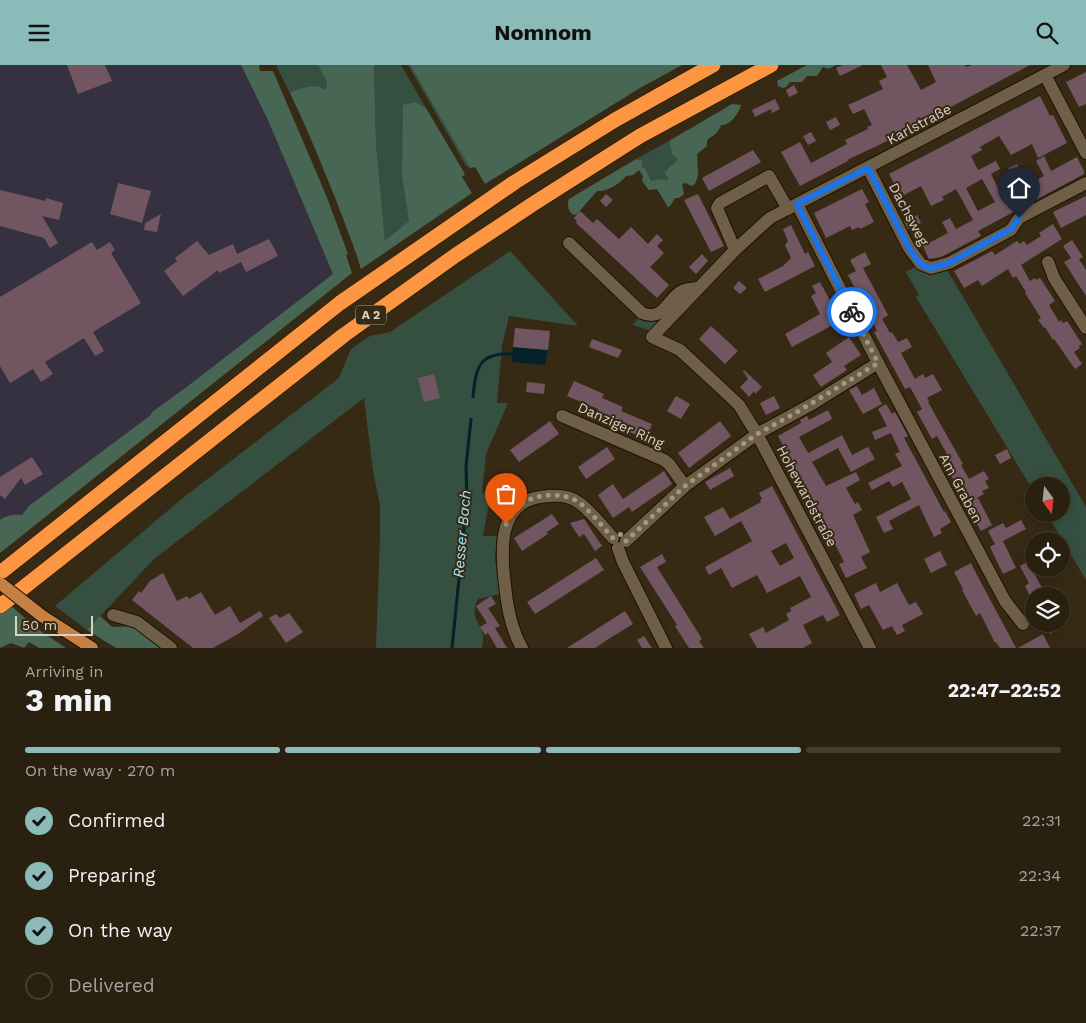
<!DOCTYPE html>
<html lang="en">
<head>
<meta charset="utf-8">
<style>
	:root { --surface:#292010; --page:#312819; --text:#f1f3f6; --muted:#a5a39f; --line:#453e30; --accent:#8bbbb9 }
	body { margin:0; font-family:"Work Sans",sans-serif; background:var(--page); color:var(--text); height:100vh; display:flex; flex-direction:column; font-size:19px; white-space:nowrap }
	* { box-sizing:border-box; margin:0 }
	p { font-size:16px; color:var(--muted) }
	.icon { flex:none; width:28px; height:28px; fill:none; stroke:currentColor; stroke-width:2; stroke-linecap:round; stroke-linejoin:round }
	.map { position:relative; height:583px; overflow:hidden }
	.details { display:flex; flex-direction:column; background:var(--surface); flex:1 }
	.details>* { flex:none }
	.needle { width:32px; rotate:165deg }
	.buttons { position:absolute; left:1025px; top:412px; display:grid; gap:10px }
	.buttons a { display:grid; place-items:center; width:45px; height:45px; border-radius:50%; background:var(--surface); box-shadow:0 2px 12px #0003,0 0 0 1px var(--line); font-size:25px }
	.scale { position:absolute; left:15px; bottom:12px; width:78px; box-sizing:border-box; padding-left:5px; border:2px solid #dad2c5; border-top:0; font-size:14px; line-height:18px; white-space:nowrap; color:#dad2c5; -webkit-text-stroke:4px #372a15; paint-order:stroke }
	.pin { position:absolute; display:grid; place-items:center; width:42px; height:42px; color:#fff; margin:-51px -21px; border-radius:50% 50% 50% 0; rotate:-45deg; box-shadow:0 0 5px #0007 }
	.pin .icon { rotate:45deg }
	.courier { position:absolute; display:grid; place-items:center; width:50px; height:50px; margin:-25px; border:4px solid #1a73e8; border-radius:50%; background:#fff; color:#222; box-shadow:0 1px 6px #0007 }
	.head em { font-style:normal; font-weight:700 }
	.head div { display:flex; flex-direction:column-reverse }
	.head { display:flex; align-items:center; justify-content:space-between; height:85px; padding:0 25px }
	h1 { font-size:32px; font-weight:700; line-height:38px }
	.bar { display:grid; grid-template-columns:repeat(4,1fr); gap:8px 5px; align-content:center; height:60px; padding:0 25px }
	.bar i { height:6px; border-radius:4px; background:var(--line) }
	.bar .active { background:var(--accent) }
	.bar p { grid-column:span 4 }
	ol { padding:0 25px; list-style:none }
	li { display:flex; align-items:center; gap:15px; height:55px }
	li p { margin-inline-start:auto }
	li .icon { padding:5px; border-radius:50%; background:var(--accent); color:#111; stroke-width:4 }
	li:last-child { color:var(--muted) }
	li i { width:28px; height:28px; border:2px solid var(--line); border-radius:50% }
	header { display:flex; justify-content:space-between; align-items:center; height:65px; padding:0 25px; background:var(--accent); color:#111; font-size:22px; font-weight:700 }
	.map>svg:first-child { display:block }
	.industrial { fill:#363141 }
	.green { fill:#355040 }
	.forest { fill:#486654 }
	.water { fill:#052129 }
	.lines { fill:none; stroke-linecap:round; stroke-linejoin:round }
	.stream { stroke:#052129; stroke-width:3 }
	.building { fill:#715661; fill-rule:evenodd }
	.minor-casing { stroke:#1e1201; stroke-width:14 }
	.major-casing { stroke:#1e1201; stroke-width:14 }
	.highway-casing { stroke:#1e1201; stroke-width:16 }
	.minor { stroke:#6f5f49; stroke-width:12 }
	.major { stroke:#c48045; stroke-width:12 }
	.highway { stroke:#fd9643; stroke-width:15 }
	.major-bridge-casing { stroke:#1e1201; stroke-width:14; stroke-linecap:butt }
	.major-bridge { stroke:#c48045; stroke-width:12 }
	.done { stroke:#a19787; stroke-width:5; stroke-dasharray:0 9 }
	.route { stroke:#1a73e8; stroke-width:6 }
	.labels { text-anchor:middle; stroke-width:4; stroke-linejoin:round; paint-order:stroke }
	.shield { fill:#372a15; stroke:#a9a090; stroke-width:1 }
	.shield-label { font-size:12px; font-weight:bold; fill:#dad2c5 }
	.street-label { font-size:14px; fill:#dad2c5; stroke:#372a15 }
	.water-label { font-size:15px; font-style:italic; fill:#9de3fa; stroke:#372a15 }
</style>
</head>
<body>
<header><svg class="icon" aria-label="menu" viewBox="0 0 24 24"><path d="M4 6h16M4 12h16M4 18h16"/></svg>Nomnom<svg class="icon" aria-label="search" viewBox="0 0 24 24"><circle cx="10" cy="10" r="6"/><path d="M15 15l6 6"/></svg></header>
<div class="map">
<svg width="1086" height="583" viewBox="0 0 1086 583">
	<rect width="100%" height="100%" fill="#372a15"/>
	<polygon class="industrial" points="0,0 252,0 338,209 0,471"/>
	<g class="green">
		<polygon points="276,0 318,0 327,18 326,26 305,22 290,28"/>
		<polygon points="374,0 401,0 426,43 416,37 402,112 409,156 385,177 376,78"/>
		<polygon points="408,0 410,0 470,103 466,101"/>
		<path d="M669 76 672 89 677 94 666 116H651C647 108 642 103 639 94H636Z"/>
		<path d="M510 186 578 261 509 251 502 281 497 338H508L486 389 482 427 490 432 483 471H497L495 494 500 529 478 534C469 553 479 554 483 570 484 574 482 579 482 583H376L380 474V440L373 406 364 333 154 494 87 565 55 541 184 432 339 313 351 284 370 271 390 267Z"/>
		<polygon points="917,201 946,203 1086,442 1086,515 1047,449 1061,449 1061,421 1034,421 1034,427 916,232 919,230 906,207"/>
		<polygon points="677,236 651,266 633,260 640,250"/>
	</g>
	<g class="forest">
		<path d="M241 0H259L260 6H273L326 130 348 189 346 190 352 208 0 488V455C6 450 15 449 22 450L29 441 151 350 152 347 184 324 333 209 268 55Z"/>
		<path d="M318 0H374L376 78 385 176 409 156 402 112 403 40 416 37 426 43 465 109 462 112 472 128 361 204C354 180 344 157 336 135 321 98 307 63 290 28 303 22 314 18 326 25L327 18Z"/>
		<polygon points="410,0 682,0 640,23 485,119 475,102 470,103"/>
		<polygon points="807,0 836,0 829,4 823,2 817,11 807,11 802,17 790,17 786,22 783,23 778,21 777,16"/>
		<path d="M732 39 741 40C739 48 730 61 721 60 720 63 719 65 717 67 712 74 706 71 707 81L697 89 698 111 695 119 691 121 686 118 682 119 684 129 679 133H675L670 141 668 142 657 124 649 125 642 116 643 111 639 105 633 110 626 111C620 119 607 127 597 126L577 149 574 150C568 147 567 140 569 134L636 94 642 96V103L644 102 651 116 662 114 666 116 668 113 665 108 669 102 675 98 677 94 672 89 669 76Z"/>
		<polygon points="0,531 36,563 66,583 39,583 29,577 24,583 11,578 0,583"/>
		<polygon points="100,551 112,562 133,561 165,583 116,583 87,565"/>
	</g>
	<polygon class="water" points="513,282 548,285 545,300 512,297"/>
	<g class="lines">
		<g class="stream">
			<path d="M473 332C476 301 479 287 515 289"/>
			<polyline points="452,583 467,434 466,402 471,354"/>
		</g>
	</g>
	<g class="building">
		<polygon points="67,0 105,0 112,16 78,29"/>
		<polygon points="843,0 863,0 840,11 836,3"/>
		<polygon points="881,0 907,0 921,25 936,17 928,0 965,0 966,2 972,0 1030,0 881,79 847,95 848,96 800,121 781,87 800,77 811,98 847,79 845,75 868,64 867,62 872,60 864,44 853,49 848,40 883,24 879,16 887,12"/>
		<polygon points="1086,7 1086,39 1079,42 1066,17"/>
		<polygon points="794,20 798,28 789,32 786,25"/>
		<path d="M1040 31 1050 51 1053 50 1067 78 1038 93 1032 79 1011 90 999 71 980 82 982 85 971 91 978 105 996 96 1000 104 991 109 1003 133 1020 124 1008 103 1017 99 1028 120 1044 111 1036 96 1044 91 1051 106 1077 92 1084 106V109L978 166 981 171 941 192 929 194 923 181 948 168 942 157 950 153 956 164 973 155 956 124 942 132 944 135 931 141 921 121 904 130 902 126 899 128 889 109ZM982 114 995 137 978 146 966 123Z"/>
		<polygon points="775,34 780,44 772,48 771,44 755,52 752,45"/>
		<polygon points="836,52 840,60 830,65 826,57"/>
		<polygon points="811,67 816,76 808,80 803,71"/>
		<polygon points="753,85 761,97 709,126 702,113"/>
		<polygon points="118,118 151,126 142,158 110,149"/>
		<polygon points="862,124 869,137 865,139 874,157 860,164 859,162 852,165 850,161 826,173 814,148"/>
		<polygon points="0,125 46,136 46,133 63,138 59,155 42,151 58,178 50,183 44,173 0,161"/>
		<polygon points="606,129 613,135 606,142 600,136"/>
		<polygon points="698,129 724,181 711,187 684,135"/>
		<polygon points="1086,131 1086,150 1061,163 1053,147"/>
		<polygon points="580,146 593,158 597,154 619,174 631,162 648,179 657,169 663,175 657,181 664,188 650,202 669,220 657,233 576,158 577,156 574,153"/>
		<polygon points="161,149 157,167 144,165 145,158"/>
		<polygon points="917,150 921,158 908,164 904,156"/>
		<polygon points="1053,159 1062,174 1021,200 1030,216 1035,213 1036,215 1040,213 1055,236 1049,240 1059,257 1061,255 1063,258 1067,256 1082,279 1079,281 1080,283 1074,287 1082,299 1075,304 1054,274 1053,275 1045,262 1044,263 1038,255 1041,253 1025,228 1026,227 1016,211 1013,213 1008,204 982,221 978,215 964,223 954,206 992,186 995,190 1017,176 1020,179 1024,176 1027,180 1041,171 1039,168"/>
		<polygon points="791,160 805,189 808,187 815,201 765,227 758,214 783,201 791,193 785,180 788,176 783,164"/>
		<polygon points="269,174 278,191 246,207 241,197 219,208 218,205 183,231 164,206 177,196 175,193 197,176 209,190 233,179 237,189"/>
		<polygon points="1072,175 1083,192 1079,194 1086,205 1086,231 1064,197 1071,193 1063,181"/>
		<polygon points="92,177 97,185 110,177 115,185 111,188 141,238 93,267 104,286 95,291 84,273 45,297 53,309 41,317 33,304 10,318 0,301 0,232"/>
		<polygon points="865,187 871,199 863,203 888,250 882,254 890,268 892,267 898,277 907,273 912,282 901,288 915,314 923,309 925,313 933,309 942,325 927,333 929,336 928,337 963,399 961,400 969,414 984,406 989,414 985,416 989,423 982,426 984,429 972,436 962,418 957,421 942,394 948,391 937,371 932,374 917,347 922,344 910,322 905,324 874,267 877,266 848,210 856,206 850,195"/>
		<polygon points="702,189 708,196 696,209 689,202"/>
		<polygon points="739,216 747,223 740,229 733,223"/>
		<polygon points="820,217 834,243 837,241 844,254 792,282 785,269 820,249 811,231 816,228 812,221"/>
		<polygon points="711,261 738,286 725,299 699,274"/>
		<polygon points="515,263 550,266 548,285 513,282"/>
		<polygon points="849,272 861,290 844,301 847,305 821,322 813,310 832,297 826,288"/>
		<polygon points="592,274 622,285 618,293 589,282"/>
		<polygon points="744,305 762,322 755,329 754,326 749,332 740,322 748,314 743,306"/>
		<polygon points="434,309 440,333 424,337 418,313"/>
		<polygon points="574,316 604,329 602,333 623,342 621,346 652,359 649,367 645,365 642,372 619,363 621,359 601,351 601,349 597,347 598,344 567,331"/>
		<polygon points="527,317 545,319 544,329 526,327"/>
		<polygon points="857,321 862,330 874,323 882,339 863,349 849,325"/>
		<polygon points="676,331 690,339 681,354 667,346"/>
		<polygon points="774,331 780,343 766,350 760,338"/>
		<polygon points="886,339 892,349 895,347 908,371 904,373 944,447 945,446 951,457 940,464 942,468 934,472 919,440 889,456 893,464 884,468 876,452 911,434 902,417 893,422 889,416 872,425 868,418 902,401 895,389 900,387 891,368 875,375 872,367 887,361 878,344"/>
		<polygon points="828,345 832,354 799,372 808,388 842,370 852,390 868,382 875,394 851,407 838,383 812,397 826,421 856,407 860,415 846,423 855,439 858,437 862,445 853,450 870,487 861,492 867,503 846,513 839,499 844,497 831,471 826,473 807,437 812,435 778,371 801,358 800,355 807,351 809,355"/>
		<polygon points="550,356 559,369 519,397 510,385"/>
		<polygon points="720,356 731,371 689,403 678,388"/>
		<polygon points="607,382 615,394 586,414 578,402"/>
		<polygon points="1007,384 1011,393 1000,399 995,390"/>
		<polygon points="32,392 43,409 25,420 21,413 5,434 0,430 0,412"/>
		<polygon points="730,403 734,411 710,425 705,417"/>
		<polygon points="664,406 672,419 632,447 629,442 613,453 598,430 613,419 623,434"/>
		<polygon points="511,413 521,427 498,444 490,433 506,421 504,418"/>
		<path d="M772 421 840 550 827 557 823 550 803 560 812 578 803 583H757L749 569 763 562 766 568 789 555 786 549 791 546 790 543 811 532 800 511 767 528 757 510 732 523 721 503 709 510 705 502 752 476 741 456 715 471 704 452 723 442 730 454 761 437 760 435 762 434 759 428ZM786 478 794 493 780 501 771 486Z"/>
		<polygon points="978,433 992,460 981,466 966,439"/>
		<polygon points="552,449 559,459 547,467 548,469 522,486 514,473"/>
		<polygon points="584,454 602,481 595,486 584,469 579,472 570,458"/>
		<polygon points="1021,455 1026,464 1003,476 1016,503 1003,509 990,482 995,479 988,466 1003,458 1006,463"/>
		<polygon points="940,486 947,500 931,508 924,494"/>
		<polygon points="662,489 666,497 657,502 702,574 699,576 704,583 689,583 675,561 677,560 640,502"/>
		<polygon points="596,493 604,505 535,549 527,537"/>
		<polygon points="1034,493 1034,508 1041,521 1050,531 1030,531 1025,521 1029,518 1020,501"/>
		<polygon points="971,498 978,512 1016,583 1000,583 996,577 995,578 980,548 976,551 962,525 963,524 954,507"/>
		<polygon points="163,508 177,536 187,531 189,534 201,527 215,550 230,541 240,558 260,546 263,551 238,569 213,583 193,583 132,535 139,526 141,528 150,516"/>
		<polygon points="876,518 880,527 897,518 909,540 916,537 923,549 902,560 905,566 897,570 892,561 883,565 869,540 861,544 854,529"/>
		<polygon points="491,531 496,539 488,543 500,561 495,563 507,583 497,583 488,568 485,570 480,562 487,558 476,541"/>
		<polygon points="625,546 633,559 610,573 595,583 567,583"/>
		<polygon points="289,548 303,567 286,578 269,553 276,549 280,553"/>
		<polygon points="1052,559 1066,559 1050,569 1047,562"/>
		<polygon points="1043,569 1050,583 1018,583"/>
		<polygon points="644,571 652,583 642,583 637,575"/>
	</g>
	<g class="lines">
		<g class="minor-casing">
			<g id="minor">
				<polyline points="1045,10 1086,88"/>
				<polyline points="868,103 909,183 921,199 931,203 949,198 1011,165 1019,153 1086,118"/>
				<polyline points="797,139 878,298 1005,536 1023,559"/>
				<path d="M569 178 642 248C664 257 667 234 682 226 686 224 693 224 698 223"/>
				<polyline points="735,185 717,143 720,138 769,111 788,144"/>
				<polyline points="1048,197 1054,213 1086,263"/>
				<polyline points="562,351 664,395 669,399 685,421"/>
				<polyline points="626,476 685,421 757,369 812,339 878,298"/>
				<polyline points="618,483 623,497 666,583"/>
				<polyline points="113,550 137,557 171,583"/>
				<path d="M522 583C511 564 507 542 505 520 501 488 497 438 540 432 552 430 567 429 578 437 591 446 602 461 613 473"/>
				<polyline points="870,583 757,369 739,340 722,324 680,285 652,272 735,185 770,153 1064,0"/>
			</g>
		</g>
		<g class="major-casing">
			<polyline id="major" points="42,551 92,583"/>
		</g>
		<g class="highway-casing">
			<g id="highway">
				<polyline points="0,508 340,238 515,117 615,55 713,0"/>
				<polyline points="0,541 344,270 456,190 536,137 640,71 771,0"/>
			</g>
		</g>
		<use href="#minor" class="minor"/>
		<use href="#major" class="major"/>
		<use href="#highway" class="highway"/>
		<g class="major-bridge-casing">
			<polyline id="major-bridge" points="0,518 42,551"/>
		</g>
		<use href="#major-bridge" class="major-bridge"/>
	</g>
	<g class="lines">
		<path class="done" d="M506 459C511 451 515 443 523 438 537 428 566 427 580 438 592 448 602 461 613 473 617 467 625 469 626 476L685 421 757 369 797 347 878 298 852 247"/>
		<polyline class="route" points="852,247 797,139 868,103 909,183 917,195 925,202 931,203 949,198 1011,164 1019,153"/>
	</g>
	<g class="labels">
		<rect class="shield" x="356" y="240.5" width="30" height="19" rx="4"/>
		<g class="shield-label">
			<text x="371" y="254">A 2</text>
		</g>
		<g class="street-label">
			<text transform="translate(919 59) rotate(-28)" y="5">Karlstraße</text>
			<text transform="translate(909 149) rotate(62)" y="5">Dachsweg</text>
			<text transform="translate(621 360) rotate(24)" y="5">Danziger Ring</text>
			<text transform="translate(961 423) rotate(62)" y="5">Am Graben</text>
			<text transform="translate(807 431) rotate(62)" y="5">Hohewardstraße</text>
		</g>
		<g class="water-label">
			<text transform="translate(462 469) rotate(-85)" y="5">Resser Bach</text>
		</g>
	</g>
</svg>
<div class="buttons">
<a><svg class="needle" viewBox="-14 -14 28 28"><path d="M0-13l5 13h-10z" fill="#e53935"/><path d="M0 13l5-13h-10z" fill="#a5a39f"/></svg></a>
<a><svg class="icon" aria-label="locate" viewBox="0 0 24 24"><circle cx="12" cy="12" r="6"/><path d="M12 2v4M12 18v4M2 12h4M18 12h4"/></svg></a>
<a><svg class="icon" aria-label="layers" viewBox="0 0 24 24"><path d="M12 4l9 5-9 5-9-5zM3 14l9 5 9-5"/></svg></a>
</div>
<div class="scale">50 m</div>
<div class="pin" style="left:506px;top:459px;background:#ea580c"><svg class="icon" aria-label="bag" viewBox="0 0 24 24"><path d="M5 8h14l-1 12H6zM9 8a3 3 0 0 1 6 0"/></svg></div>
<div class="pin" style="left:1019px;top:153px;background:#1f2937"><svg class="icon" aria-label="home" viewBox="0 0 24 24"><path d="M3 11l9-7 9 7M6 9v11h12V9"/></svg></div>
<div class="courier" style="left:852px;top:247px"><svg class="icon" aria-label="bike" viewBox="0 0 24 24"><circle cx="6" cy="16" r="4"/><circle cx="18" cy="16" r="4"/><path d="M6 16l4-8h5l3 8M10 8l3 8H6M13 5h3"/></svg></div>
</div>
<section class="details">
<div class="head"><div><h1>3 min</h1><p>Arriving in</p></div><em>22:47–22:52</em></div>
<div class="bar"><i class="active"></i><i class="active"></i><i class="active"></i><i></i><p>On the way · 270 m</p></div>
<ol>
<li><svg class="icon" aria-label="check" viewBox="0 0 24 24"><path d="M5 12l5 5 9-10"/></svg>Confirmed<p>22:31</p></li>
<li><svg class="icon" aria-label="check" viewBox="0 0 24 24"><path d="M5 12l5 5 9-10"/></svg>Preparing<p>22:34</p></li>
<li><svg class="icon" aria-label="check" viewBox="0 0 24 24"><path d="M5 12l5 5 9-10"/></svg>On the way<p>22:37</p></li>
<li><i></i>Delivered</li>
</ol>
</section>
</body>
</html>
